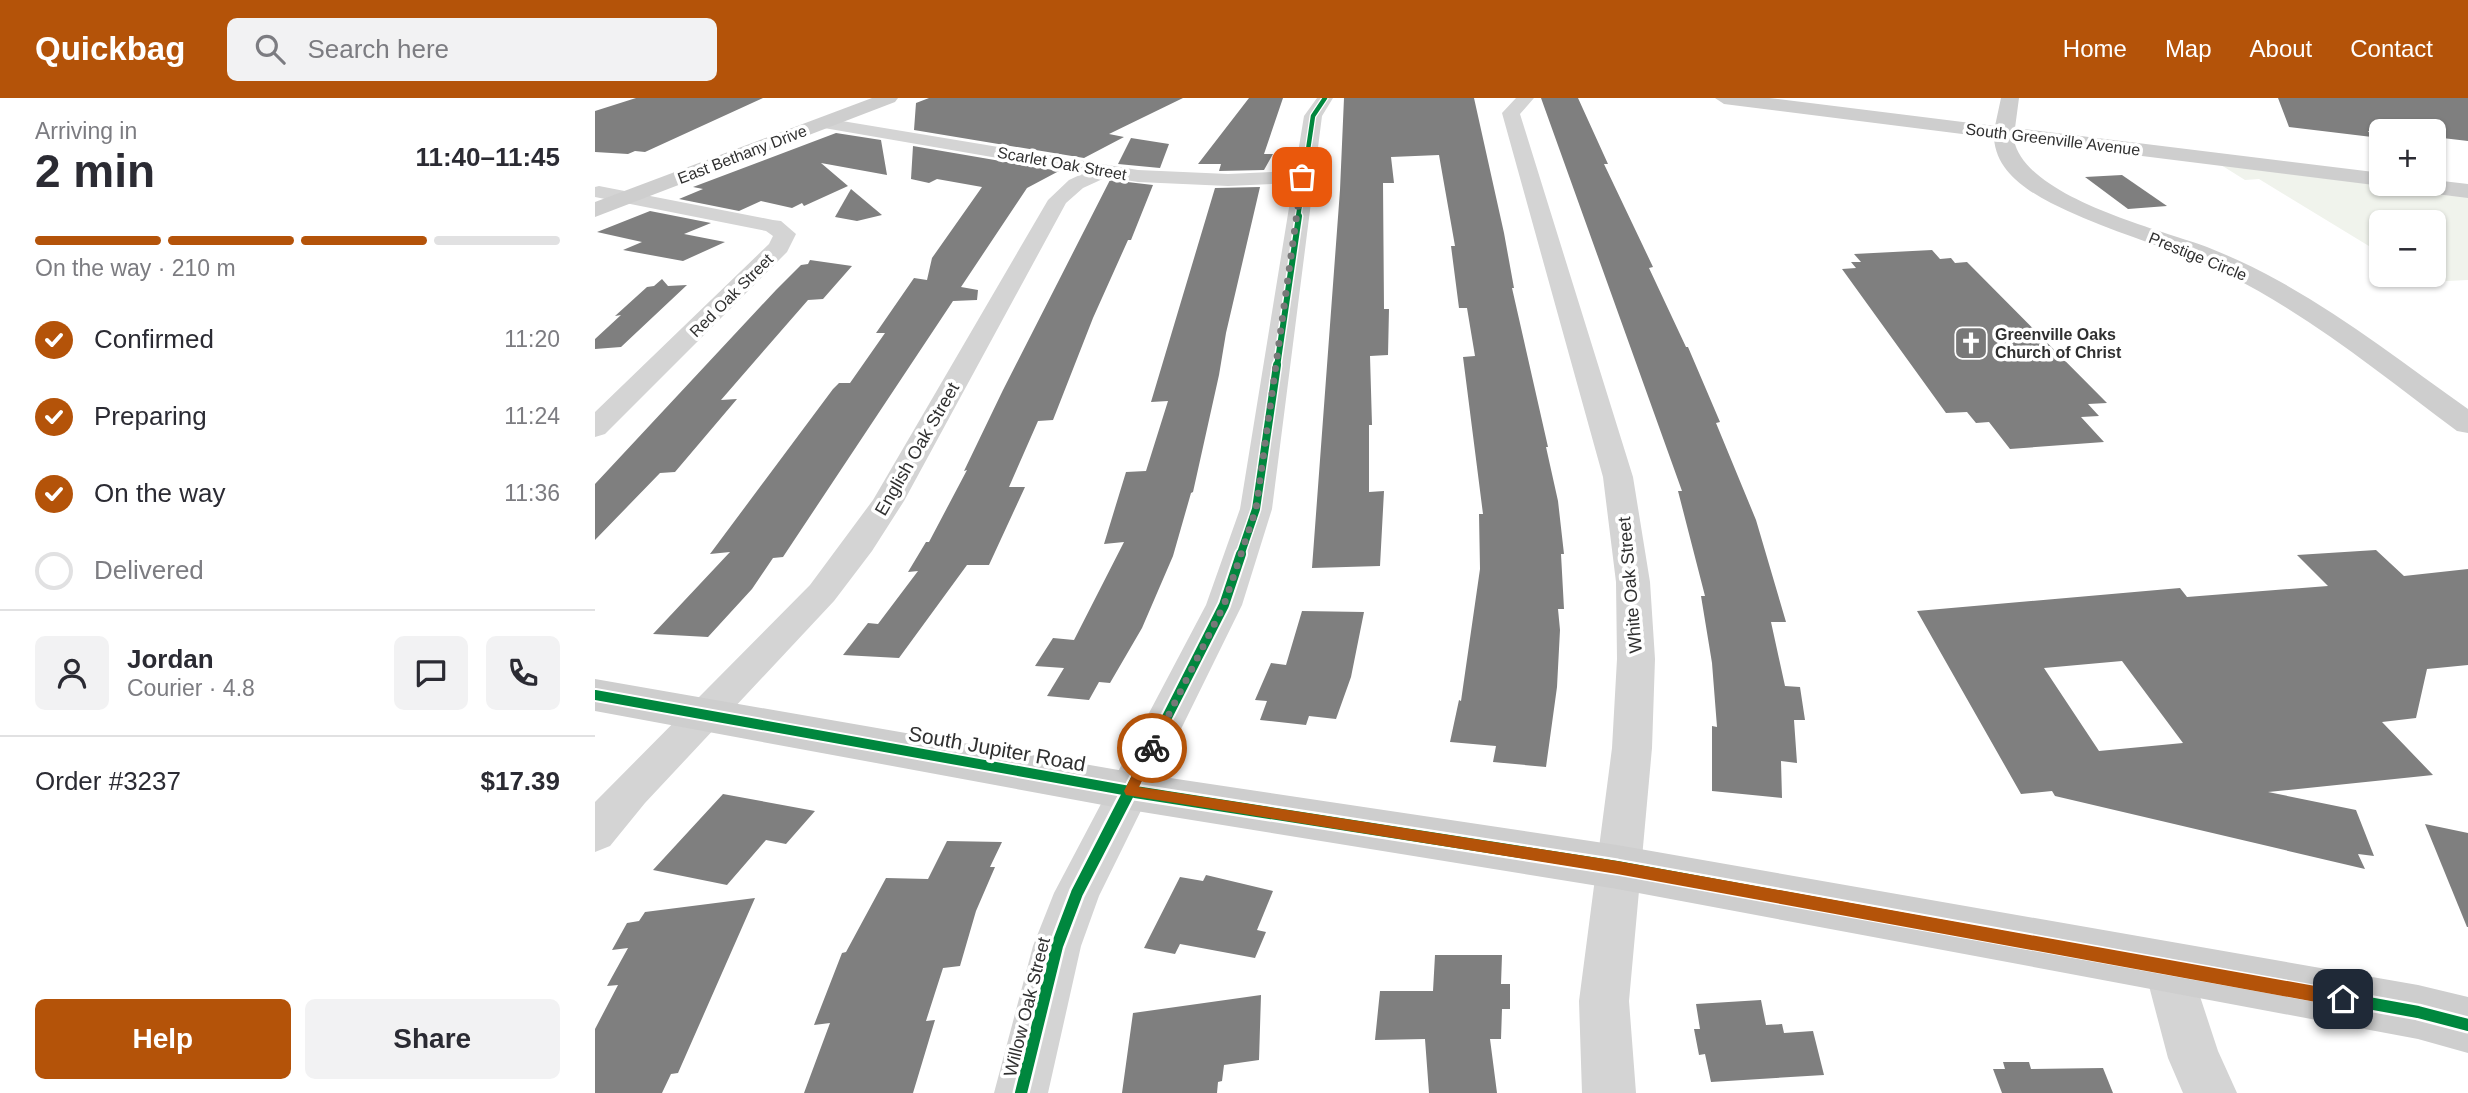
<!DOCTYPE html>
<html lang="en">
<head>
<meta charset="utf-8">
<style>
	:root { --surface:#fff; --page:#f2f2f3; --text:#2b2b33; --muted:#7c7c81; --line:#e1e1e2; --accent:#b45309 }
	body { margin:0; font-family:Helvetica,sans-serif; background:var(--page); color:var(--text); height:100vh; display:flex; flex-direction:column; font-size:26px; white-space:nowrap }
	* { box-sizing:border-box; margin:0 }
	p { font-size:23px; color:var(--muted) }
	.icon { flex:none; width:38px; height:38px; fill:none; stroke:currentColor; stroke-width:2; stroke-linecap:round; stroke-linejoin:round }
	.map { position:relative; flex:1; overflow:hidden }
	.side { display:flex; flex-direction:column; background:var(--surface); width:595px }
	.side>* { flex:none }
	.tools { position:absolute; left:1774px; top:21px; display:grid; gap:14px }
	.tools a { display:grid; place-items:center; width:77px; height:77px; border-radius:10px; background:var(--surface); box-shadow:0 2px 5px #0004; font-size:35px }
	.pin { position:absolute; display:grid; place-items:center; width:60px; height:60px; color:#fff; margin:-30px; border-radius:14px; box-shadow:0 4px 10px #0006 }
	.courier { position:absolute; display:grid; place-items:center; width:70px; height:70px; margin:-35px; border:5px solid #b45309; border-radius:50%; background:#fff; color:#222; box-shadow:0 2px 9px #0007 }
	.summary em { font-style:normal; font-weight:800 }
	.summary div { display:flex; flex-direction:column-reverse }
	.summary { display:flex; align-items:center; justify-content:space-between; height:119px; padding:0 35px }
	h1 { font-size:46px; font-weight:800; line-height:52px }
	.bar { display:grid; grid-template-columns:repeat(4,1fr); gap:10px 7px; align-content:center; height:84px; padding:0 35px }
	.bar i { height:9px; border-radius:5px; background:var(--line) }
	.bar .active { background:var(--accent) }
	.bar p { grid-column:span 4 }
	.line { display:flex; align-items:center; gap:18px; padding:0 35px; border-top:2px solid var(--line) }
	.line div { flex:1 }
	.round { display:grid; place-items:center; flex:none; width:74px; height:74px; border-radius:10px; background:var(--page) }
	ol { padding:0 35px; list-style:none }
	li { display:flex; align-items:center; gap:21px; height:77px }
	li p { margin-inline-start:auto }
	li .icon { padding:7px; border-radius:50%; background:var(--accent); color:#fff; stroke-width:4 }
	li:last-child { color:var(--muted) }
	li i { width:38px; height:38px; border:4px solid var(--line); border-radius:50% }
	.primary-button { display:flex; gap:14px; margin-top:auto; padding:14px 35px }
	.primary-button a { flex:1; height:80px; border-radius:10px; background:var(--accent); color:#fff; font-size:28px; font-weight:800; line-height:80px; text-align:center }
	.primary-button a+a { background:var(--page); color:var(--text) }
	header { display:flex; align-items:center; gap:42px; box-sizing:border-box; height:98px; padding:0 35px; background:var(--accent); color:#fff }
	header strong { font-size:33px }
	nav { display:flex; gap:38px; margin-inline-start:auto; font-size:24px }
	.search { width:490px; height:63px; background:var(--page); display:flex; align-items:center; gap:18px; box-sizing:border-box; padding:0 24px; border-radius:10px; color:var(--muted); font-size:26px }
	main { display:flex; flex:1; min-height:0 }
	.map>svg:first-child { display:block }
	.green { fill:#f0f3ec }
	.building { fill:#7f7f7f; fill-rule:evenodd }
	.lines { fill:none; stroke-linecap:round; stroke-linejoin:round }
	.street { fill:#d4d4d4; fill-rule:evenodd }
	.secondary { fill:#cecece; fill-rule:evenodd }
	.cycleway-far4-casing { stroke:#fff; stroke-width:7 }
	.cycleway-far3-casing { stroke:#fff; stroke-width:9 }
	.cycleway-far2-casing { stroke:#fff; stroke-width:11 }
	.cycleway-far1-casing { stroke:#fff; stroke-width:14 }
	.cycleway-casing { stroke:#fff; stroke-width:17 }
	.cycleway-far4 { stroke:#00873e; stroke-width:4.5 }
	.cycleway-far3 { stroke:#00873e; stroke-width:6 }
	.cycleway-far2 { stroke:#00873e; stroke-width:8 }
	.cycleway-far1 { stroke:#00873e; stroke-width:10 }
	.cycleway { stroke:#00873e; stroke-width:12 }
	.route { fill:#b45309 }
	.done { stroke:#787878; stroke-width:7; stroke-dasharray:0 12.6 }
	.labels { text-anchor:middle; stroke-width:7; stroke-linejoin:round; paint-order:stroke }
	.far-street-label { font-size:16px; fill:#303030; stroke:#fff }
	.far-poi-label { font-size:16px; font-weight:bold; fill:#303030; stroke:#fff; text-anchor:start }
	.street-label { font-size:18px; fill:#303030; stroke:#fff }
	.near-street-label { font-size:21px; fill:#303030; stroke:#fff }
</style>
</head>
<body>
<header>
<strong>Quickbag</strong>
<div class="search"><svg class="icon" aria-label="search" viewBox="0 0 24 24"><circle cx="10" cy="10" r="6"/><path d="M15 15l6 6"/></svg>Search here</div>
<nav><a>Home</a><a>Map</a><a>About</a><a>Contact</a></nav>
</header>
<main>
<section class="side">
<div class="summary"><div><h1>2 min</h1><p>Arriving in</p></div><em>11:40–11:45</em></div>
<div class="bar"><i class="active"></i><i class="active"></i><i class="active"></i><i></i><p>On the way · 210 m</p></div>
<ol>
<li><svg class="icon" aria-label="check" viewBox="0 0 24 24"><path d="M5 12l5 5 9-10"/></svg>Confirmed<p>11:20</p></li>
<li><svg class="icon" aria-label="check" viewBox="0 0 24 24"><path d="M5 12l5 5 9-10"/></svg>Preparing<p>11:24</p></li>
<li><svg class="icon" aria-label="check" viewBox="0 0 24 24"><path d="M5 12l5 5 9-10"/></svg>On the way<p>11:36</p></li>
<li><i></i>Delivered</li>
</ol>
<div class="line" style="height:126px"><a class="round"><svg class="icon" aria-label="person" viewBox="0 0 24 24"><circle cx="12" cy="8" r="4"/><path d="M4 21q1-7 8-7t8 7"/></svg></a><div><b>Jordan</b><p>Courier · 4.8</p></div><a class="round"><svg class="icon" aria-label="chat" viewBox="0 0 24 24"><path d="M4 5h16v11H9l-5 4z"/></svg></a><a class="round"><svg class="icon" aria-label="phone" viewBox="0 0 24 24"><path d="M5 4h4l2 5-3 2q2 4 5 5l2-3 5 2v4C11 20 4 13 5 4z"/></svg></a></div>
<div class="line" style="height:91px"><div>Order #3237</div><b>$17.39</b></div>
<div class="primary-button"><a>Help</a><a>Share</a></div>
</section>
<div class="map">
<svg width="1873" height="995" viewBox="0 0 1873 995">
	<rect width="100%" height="100%" fill="#fff"/>
	<polygon class="green" points="1626,67 1873,98 1873,182 1832,184 1821,177 1839,177 1839,124 1787,124 1787,156 1664,81 1650,82"/>
	<g class="building">
		<polygon points="41,0 168,0 50,54 40,53 33,56 0,54 0,13"/>
		<polygon points="334,0 588,0 514,36 529,39 489,60 319,32 321,5"/>
		<polygon points="654,0 688,0 669,56 678,56 669,72 624,73 626,66 603,66"/>
		<polygon points="749,0 879,0 909,135 919,190 917,190 953,349 951,349 963,403 969,456 966,456 969,511 963,511 965,532 962,589 951,669 898,664 901,648 855,644 864,602 866,603 885,471 884,416 888,416 868,259 880,258 872,210 864,210 856,148 860,148 844,57 796,59 799,85 788,85 789,211 794,211 793,257 775,258 777,327 774,327 774,394 789,393 785,468 717,470 745,92"/>
		<polygon points="946,0 983,0 1013,66 1009,66 1058,169 1054,170 1091,249 1093,249 1125,324 1121,325 1161,422 1191,524 1176,524 1190,588 1205,589 1210,622 1199,622 1202,665 1186,663 1187,700 1117,693 1117,628 1122,629 1117,565 1106,498 1110,498 1083,393 1087,393"/>
		<polygon points="1683,0 1873,0 1873,43 1839,39 1839,33 1773,33 1777,39 1694,29"/>
		<polygon points="241,35 286,42 292,77 226,65 253,88 209,108 207,105 197,110 166,103 144,113 84,101 108,91 98,89"/>
		<polygon points="536,40 574,46 565,70 523,66"/>
		<polygon points="318,48 464,73 432,90 366,189 383,192 382,202 358,203 188,459 178,460 157,491 113,539 58,536 135,454 115,456 238,291 244,285 255,285 290,235 281,235 319,180 332,182 337,160 387,89 342,81 334,85 316,81"/>
		<polygon points="1527,77 1572,108 1533,111 1490,79"/>
		<polygon points="515,82 558,87 536,142 533,142 498,220 458,322 443,323 414,389 430,389 394,467 372,467 304,560 248,557 273,525 283,526 323,473 313,474 331,444 334,444 372,372 369,373 408,292"/>
		<polygon points="665,89 631,235 624,277 598,394 596,395 578,458 547,530 515,585 504,584 494,602 452,598 469,570 440,568 458,540 479,542 529,444 509,446 531,374 551,373 573,303 556,304 620,90"/>
		<polygon points="256,91 287,117 262,123 240,119"/>
		<polygon points="55,113 116,125 89,136 130,144 88,163 28,152 47,144 2,134"/>
		<polygon points="1337,152 1345,161 1356,160 1360,165 1372,164 1512,305 1493,306 1504,318 1486,319 1509,344 1415,351 1394,324 1381,325 1372,314 1351,315 1247,171 1261,170 1256,164 1266,164 1259,156"/>
		<polygon points="215,162 257,168 228,201 213,202 126,302 142,301 80,374 65,375 0,442 0,386 181,192 206,167 213,166"/>
		<polygon points="67,181 73,188 92,187 26,249 0,251 0,241 26,217 20,218 52,189 59,188"/>
		<path d="M1781 452 1809 478 1873 471V567L1832 571 1821 620 1787 624 1838 677 1673 694 1761 712 1779 758 1763 756 1770 771 1460 698 1457 693 1426 696 1322 513 1585 490 1592 499 1733 488 1702 457ZM1527 563 1588 645 1504 653 1449 570Z"/>
		<polygon points="707,513 769,514 756,579 741,621 714,618 711,627 665,622 672,603 660,602 676,565 691,567"/>
		<polygon points="128,696 220,713 191,746 171,742 132,787 58,772"/>
		<polygon points="1830,726 1873,735 1873,829 1872,829"/>
		<polygon points="352,743 407,744 395,769 400,769 381,813 365,868 348,870 331,923 340,922 318,995 209,995 235,925 219,927 247,855 251,854 291,780 333,781"/>
		<polygon points="611,777 678,793 662,832 671,834 660,860 585,846 580,856 549,850 585,779 608,783"/>
		<polygon points="160,800 83,975 76,976 67,995 0,995 0,931 23,887 12,888 33,850 17,852 32,825 44,823 50,814"/>
		<polygon points="840,857 907,857 906,886 915,886 915,911 907,911 906,941 895,941 902,995 834,995 830,941 780,942 785,893 838,893"/>
		<polygon points="666,897 664,962 629,967 627,983 623,984 622,995 527,995 538,915"/>
		<polygon points="1166,902 1171,927 1187,926 1189,935 1218,933 1229,977 1116,984 1110,956 1104,957 1099,931 1105,931 1101,906"/>
		<polygon points="1408,964 1434,964 1436,971 1508,970 1518,995 1407,995 1398,971 1410,971"/>
	</g>
	<g class="lines">
		<g class="street">
			<polygon points="722,0 738,0 727,18 677,411 647,507 504,798 486,848 453,995 399,995 438,848 459,795 611,507 645,411 698,85 633,88 543,84 512,79 488,90 471,105 309,403 277,453 239,503 50,705 15,748 0,754 0,704 215,487 278,402 453,102 474,82 489,75 229,30 223,29 220,25 223,21 229,20 543,72 633,76 700,73 709,18"/>
			<polygon points="921,0 939,0 925,16 1038,379 1055,484 1060,561 1057,650 1034,903 1041,995 987,995 984,903 1017,650 1022,561 1021,484 1008,379 907,15"/>
			<polygon points="4,88 178,122 186,123 201,136 192,154 10,336 0,339 0,314 174,146 178,138 171,133 0,99 0,89"/>
			<polygon points="1573,846 1590,853 1623,953 1642,995 1588,995 1573,960 1549,869 1556,853"/>
		</g>
		<g class="secondary">
			<polygon points="277,0 303,0 300,4 0,119 0,104"/>
			<path d="M1120 0H1174L1400 28 1406 0H1424L1420 30 1787 75V86L1795 87 1787 88 1419 42C1430 99 1563 131 1612 149 1637 159 1661 170 1684 183 1751 220 1811 267 1873 311V335L1862 333C1788 278 1716 218 1633 177 1576 149 1513 134 1456 105 1429 91 1401 72 1399 40L1129 6Z"/>
			<polygon points="1839,82 1873,86 1873,100 1817,93 1809,91 1806,86 1839,86"/>
			<polygon points="0,581 535,674 1022,747 1823,887 1873,899 1873,955 1823,941 1022,791 535,712 0,613"/>
		</g>
		<g class="cycleway-far4-casing">
			<polyline id="cycleway-far4" points="703,119 718,18 730,0"/>
		</g>
		<g class="cycleway-far3-casing">
			<polyline id="cycleway-far3" points="682,269 704,118"/>
		</g>
		<g class="cycleway-far2-casing">
			<polyline id="cycleway-far2" points="645,458 661,411 682,267"/>
		</g>
		<g class="cycleway-far1-casing">
			<g id="cycleway-far1">
				<polyline points="0,597 551,696"/>
				<polyline points="533,696 629,507 646,456"/>
			</g>
		</g>
		<g class="cycleway-casing">
			<g id="cycleway">
				<polyline points="540,694 1022,769 1823,914 1873,927"/>
				<polyline points="426,995 462,848 482,795 534,694"/>
			</g>
		</g>
		<use href="#cycleway-far4" class="cycleway-far4"/>
		<use href="#cycleway-far3" class="cycleway-far3"/>
		<use href="#cycleway-far2" class="cycleway-far2"/>
		<use href="#cycleway-far1" class="cycleway-far1"/>
		<use href="#cycleway" class="cycleway"/>
	</g>
	<polygon class="route" points="557,644 564,650 544,689 1022,763 1748,893 1754,895 1756,901 1754,906 1748,909 1022,776 531,697 529,693 553,646"/>
	<g class="lines">
		<polyline class="done" points="557,650 629,507 661,411 707,79"/>
	</g>
	<defs>
		<g id="church-square" transform="scale(1.75)"><rect x="-9" y="-9" width="18" height="18" rx="4" fill="#787878" stroke="#fff"/><path d="M-1.2-6h2.4v3.5h3.3v2.4h-3.3V6h-2.4V-.1h-3.3v-2.4h3.3Z" fill="#fff"/></g>
	</defs>
	<g fill-rule="evenodd">
		<use href="#church-square" x="1376" y="245"/>
	</g>
	<g class="labels">
		<g class="far-street-label">
			<text transform="translate(1458 41) rotate(7)" y="6">South Greenville Avenue</text>
			<text transform="translate(147 56) rotate(-21)" y="6">East Bethany Drive</text>
			<text transform="translate(467 65) rotate(10)" y="6">Scarlet Oak Street</text>
			<text transform="translate(1603 158) rotate(22)" y="6">Prestige Circle</text>
			<text transform="translate(136 197) rotate(-45)" y="6">Red Oak Street</text>
		</g>
		<g class="far-poi-label">
			<text x="1400" y="242">Greenville Oaks<tspan x="1400" dy="18">Church of Christ</tspan></text>
		</g>
		<g class="street-label">
			<text transform="translate(322 351) rotate(-60)" y="6">English Oak Street</text>
			<text transform="translate(1035 487) rotate(-95)" y="6">White Oak Street</text>
			<text transform="translate(432 909) rotate(-76)" y="6">Willow Oak Street</text>
		</g>
		<g class="near-street-label">
			<text transform="translate(402 651) rotate(10)" y="7">South Jupiter Road</text>
		</g>
	</g>
</svg>
<div class="tools">
<a>+</a>
<a>−</a>
</div>
<div class="pin" style="left:707px;top:79px;background:#ea580c"><svg class="icon" aria-label="bag" viewBox="0 0 24 24"><path d="M5 8h14l-1 12H6zM9 8a3 3 0 0 1 6 0"/></svg></div>
<div class="pin" style="left:1748px;top:901px;background:#1f2937"><svg class="icon" aria-label="home" viewBox="0 0 24 24"><path d="M3 11l9-7 9 7M6 9v11h12V9"/></svg></div>
<div class="courier" style="left:557px;top:650px"><svg class="icon" aria-label="bike" viewBox="0 0 24 24"><circle cx="6" cy="16" r="4"/><circle cx="18" cy="16" r="4"/><path d="M6 16l4-8h5l3 8M10 8l3 8H6M13 5h3"/></svg></div>
</div>
</main>
</body>
</html>
